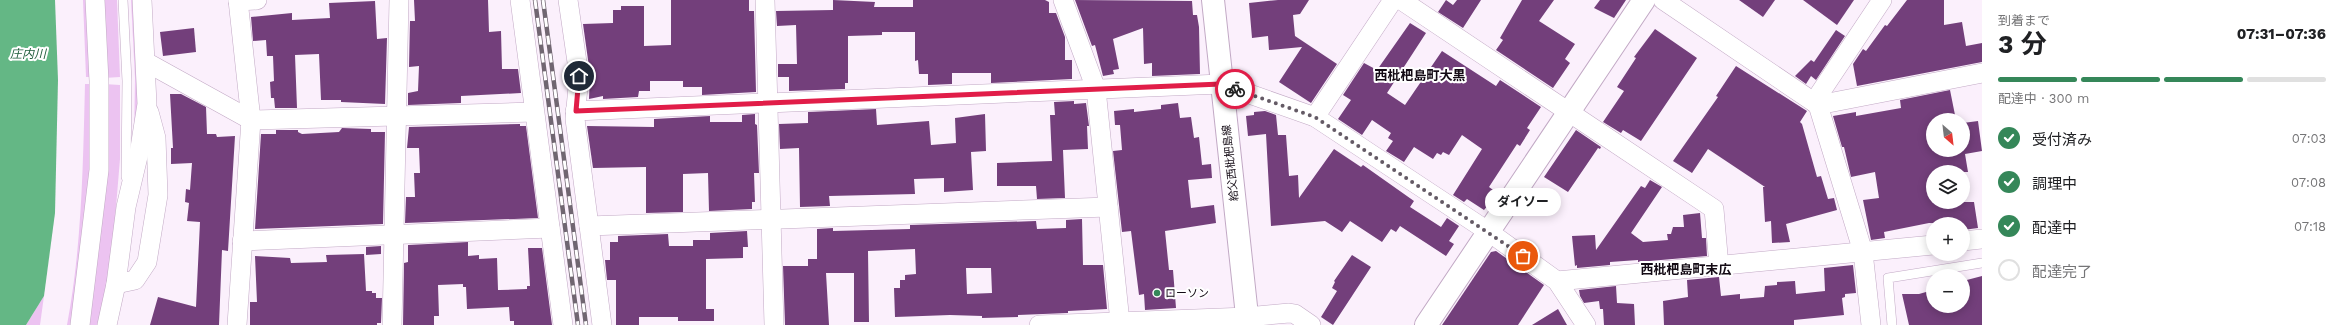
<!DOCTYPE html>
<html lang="ja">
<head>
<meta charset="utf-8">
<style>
	:root { --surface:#fff; --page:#f6f6f6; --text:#202124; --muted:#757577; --line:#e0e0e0; --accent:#358759 }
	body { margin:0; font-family:"Work Sans","Noto Sans JP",sans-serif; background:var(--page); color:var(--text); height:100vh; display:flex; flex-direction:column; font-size:15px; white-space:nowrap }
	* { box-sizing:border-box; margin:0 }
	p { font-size:13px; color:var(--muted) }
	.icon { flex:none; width:22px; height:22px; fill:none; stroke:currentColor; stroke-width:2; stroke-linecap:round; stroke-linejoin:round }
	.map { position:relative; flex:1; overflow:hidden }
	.details { display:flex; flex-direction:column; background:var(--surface); width:360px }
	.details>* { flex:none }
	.needle { width:26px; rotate:152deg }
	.tools { position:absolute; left:1926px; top:113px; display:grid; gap:8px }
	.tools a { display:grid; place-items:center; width:44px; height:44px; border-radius:50%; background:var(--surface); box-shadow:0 2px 10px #0003; font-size:20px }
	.pin { position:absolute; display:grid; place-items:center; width:34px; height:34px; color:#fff; margin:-17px; border:2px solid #fff; border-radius:50%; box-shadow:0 1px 4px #0007 }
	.courier { position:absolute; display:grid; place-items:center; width:40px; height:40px; margin:-20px; border:3px solid #e11d48; border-radius:50%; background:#fff; color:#222; box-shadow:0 1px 5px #0007 }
	.bubble { position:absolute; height:28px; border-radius:14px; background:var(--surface); box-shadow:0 2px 10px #0003; font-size:13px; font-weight:700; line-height:28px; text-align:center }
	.headline em { font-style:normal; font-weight:700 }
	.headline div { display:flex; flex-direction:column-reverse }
	.headline { display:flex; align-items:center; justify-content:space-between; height:68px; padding:0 16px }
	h1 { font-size:26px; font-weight:700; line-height:30px }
	.bar { display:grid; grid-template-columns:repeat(4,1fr); gap:6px 4px; align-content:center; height:48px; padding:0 16px }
	.bar i { height:5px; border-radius:3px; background:var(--line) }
	.bar .selected { background:var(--accent) }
	.bar p { grid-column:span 4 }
	ol { padding:0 16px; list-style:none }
	li { display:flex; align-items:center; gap:12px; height:44px }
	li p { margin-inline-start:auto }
	li .icon { padding:4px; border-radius:50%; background:var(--accent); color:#fff; stroke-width:4 }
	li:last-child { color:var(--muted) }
	li i { width:22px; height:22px; border:2px solid var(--line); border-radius:50% }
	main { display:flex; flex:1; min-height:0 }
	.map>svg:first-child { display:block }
	.green { fill:#ecc3f1 }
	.water { fill:#64b785 }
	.building { fill:#733f7b; fill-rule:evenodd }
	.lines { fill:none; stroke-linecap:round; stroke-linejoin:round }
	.lane-casing { stroke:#c2a9c5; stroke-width:10 }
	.street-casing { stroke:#c2a9c5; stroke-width:20 }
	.secondary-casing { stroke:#c2a9c5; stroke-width:24 }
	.lane { stroke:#fff; stroke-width:9 }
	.street { stroke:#fff; stroke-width:19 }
	.secondary { stroke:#fff; stroke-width:22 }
	.rail-casing { stroke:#706671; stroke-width:4.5 }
	.rail { stroke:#fff; stroke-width:3; stroke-dasharray:9; stroke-linecap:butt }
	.done { stroke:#645a65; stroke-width:4; stroke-dasharray:0 7.2 }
	.route { stroke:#e11d48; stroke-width:5 }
	.poi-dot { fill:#358759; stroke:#fff; stroke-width:1.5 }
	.labels { text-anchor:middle; stroke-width:4; stroke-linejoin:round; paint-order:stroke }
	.street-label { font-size:11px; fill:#130a14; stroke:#fff }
	.poi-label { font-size:11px; fill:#130a14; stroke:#fff; text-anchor:start }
	.water-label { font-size:12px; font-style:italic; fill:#1f5d3b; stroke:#fff }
	.quarter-label { font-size:13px; font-weight:bold; fill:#130a14; stroke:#fff }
</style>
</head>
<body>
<main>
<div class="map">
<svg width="1982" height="325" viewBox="0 0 1982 325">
	<rect width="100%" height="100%" fill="#fbf0fc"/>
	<g class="green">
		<polygon points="83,0 91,0 95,77 86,77"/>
		<polygon points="99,0 117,0 120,77 104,78"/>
		<polygon points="131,0 135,0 139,100 134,143 135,78"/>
		<path d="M85 84H94V176L76 325H67C82 246 83 165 85 84Z"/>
		<polygon points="104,84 120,85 120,159 114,231 102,325 85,325"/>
		<polygon points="44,296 40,325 26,325"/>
	</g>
	<polygon class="water" points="0,0 55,0 58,80 55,213 44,296 26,325 0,325"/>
	<g class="building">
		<polygon points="414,0 488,0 489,32 501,31 502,69 518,69 521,93 461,96 461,103 408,105 408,93 418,91 419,66 409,67 410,21 415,21"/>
		<polygon points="671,0 749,0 749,11 754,11 756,92 702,95 702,87 683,87 683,81 650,81 650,91 639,91 638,97 603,99 603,96 589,99 590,74 583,24 613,23 613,10 621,10 621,6 644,6 644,46 671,45"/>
		<polygon points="833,0 875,2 874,7 913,7 913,0 1045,0 1049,2 1049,13 1056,13 1065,37 1065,60 1072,60 1072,79 991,83 991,73 952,73 952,84 928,85 928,74 919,74 918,60 915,61 915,32 882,32 882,35 848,36 848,83 845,83 845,89 789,91 789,77 778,77 778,64 797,64 796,25 777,26 776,11 833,10"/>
		<polygon points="1075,0 1192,1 1193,15 1197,15 1199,27 1200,74 1152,76 1152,63 1144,64 1143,28 1113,39 1119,69 1113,70 1114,74 1103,76 1095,45 1092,46"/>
		<polygon points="1278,0 1309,0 1300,14 1293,15 1295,36 1337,64 1311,103 1279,82 1302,47 1269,50 1268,36 1252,38 1249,3"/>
		<polygon points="1446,0 1453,5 1457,0 1481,0 1463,28 1438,12"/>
		<polygon points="1522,0 1554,0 1539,21 1575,44 1565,59 1570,63 1553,88 1496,50 1503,40 1500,38"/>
		<polygon points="1600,0 1626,0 1614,18 1594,8"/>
		<polygon points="1739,0 1775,0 1763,17"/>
		<polygon points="1803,0 1854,0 1837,25"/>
		<polygon points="1907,0 1944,0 1944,25 1962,22 1966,46 1982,43 1982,62 1857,86 1853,64 1863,49 1866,51 1885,25 1887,26"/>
		<polygon points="375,1 377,39 387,38 385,104 341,102 341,100 321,100 319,54 295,55 297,108 275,108 274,98 271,98 270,82 274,81 273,56 267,56 266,40 253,41 251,17 292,13 292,20 330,18 329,3"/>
		<polygon points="1410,23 1426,33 1387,93 1405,105 1442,51 1496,86 1500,80 1541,107 1527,128 1530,130 1520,146 1517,144 1489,187 1496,192 1494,195 1496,196 1484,210 1467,199 1464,202 1453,195 1482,149 1462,135 1449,155 1443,152 1441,155 1437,153 1433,159 1414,147 1404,162 1386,151 1393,141 1388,138 1391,133 1372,120 1362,135 1338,119 1351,100 1343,95 1364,63 1377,70"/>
		<polygon points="194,28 196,52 163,56 160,32"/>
		<polygon points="1655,29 1697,58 1641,141 1623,130 1621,133 1603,122 1624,91 1617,87 1636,58 1634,57"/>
		<polygon points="1836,30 1845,36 1816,80 1811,76 1806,84 1795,76 1811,60 1814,62"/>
		<polygon points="1736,66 1807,111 1800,122 1802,124 1817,177 1821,176 1828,199 1834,198 1837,210 1786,224 1790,242 1772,243 1771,221 1765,222 1763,187 1765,187 1708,149 1692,173 1673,161 1718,97 1716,96"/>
		<polygon points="1950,90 1956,120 1933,120 1933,150 1963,150 1963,123 1978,121 1982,151 1965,154 1968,172 1933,172 1933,202 1974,202 1978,228 1963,230 1963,224 1929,223 1884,232 1885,238 1871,240 1863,200 1879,198 1875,172 1851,177 1844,147 1842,147 1833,116 1856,112 1856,116 1901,108 1900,100"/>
		<polygon points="170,94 181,94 206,107 207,134 216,134 217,137 235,136 228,251 222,250 219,325 150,325 158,297 196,307 200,222 187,221 189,203 185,202 186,189 190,190 192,163 171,164 171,148 173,148"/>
		<polygon points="1074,101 1074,104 1086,103 1089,126 1087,126 1088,149 1063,150 1065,198 1037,199 1036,186 997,186 997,163 1052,161 1050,115 1055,115 1054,102"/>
		<polygon points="1178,103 1180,118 1191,117 1194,138 1199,137 1202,165 1211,164 1212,178 1188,180 1191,208 1214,205 1216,223 1165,231 1169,270 1173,270 1176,308 1145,310 1144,294 1139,295 1131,231 1122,232 1113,151 1122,150 1120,125 1115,125 1114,111 1134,109 1134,112 1161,109 1161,105"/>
		<polygon points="876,109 877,125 929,121 931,145 956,143 955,118 985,114 986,151 971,152 973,190 944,192 944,178 914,179 915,194 829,196 830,206 800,207 799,148 780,149 779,124 808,123 808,112"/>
		<polygon points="1265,111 1276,115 1278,135 1286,135 1289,176 1298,175 1299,198 1334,149 1361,167 1363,165 1414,201 1410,207 1441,227 1447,218 1459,226 1449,241 1454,244 1446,256 1400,226 1396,232 1391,229 1382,242 1350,221 1342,232 1325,221 1271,226 1266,134 1248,136 1246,116 1254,115 1254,112"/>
		<polygon points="755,114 755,124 757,125 759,173 754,173 755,202 752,202 752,209 709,211 708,173 683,174 683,212 646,213 646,167 593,168 587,126 654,127 654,119 710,116 710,122 742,122 742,115"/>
		<polygon points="520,124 520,126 526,126 538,218 405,223 406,197 415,197 414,173 420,173 419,148 407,148 409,127"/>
		<polygon points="342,128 371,129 371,132 385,132 383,224 255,229 261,134 276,134 276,130 298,130 298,132 302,134 339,132"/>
		<polygon points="1576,130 1601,147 1600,149 1598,148 1568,192 1544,177"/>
		<polygon points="1650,180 1662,187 1631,233 1643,242 1668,240 1667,234 1671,234 1673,227 1684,227 1683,215 1700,213 1702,238 1706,238 1707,256 1638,262 1638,260 1610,262 1610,265 1577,268 1577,265 1575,266 1572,236 1595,235 1596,250 1641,186 1645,188"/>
		<path d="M1082 219 1083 265H1103L1107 309 1068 311V313L1018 315V317L982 318V316L950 315 895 317 894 288H900V280H905V275L916 274 915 249 868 251 869 322H854V273H826L829 325H785L783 266H808V259H817V229L833 228V231L910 229V225L1036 221 1037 229 1066 228V220ZM966 268H991L992 293 967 294Z"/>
		<polygon points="747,231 748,247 743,247 743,258 706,259 706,309 714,309 714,321 678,321 678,317 639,317 639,325 616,325 616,280 607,280 605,260 610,260 610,242 618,242 618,236 668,234 669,246 693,246 693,240 710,240 710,233"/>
		<polygon points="468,242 468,256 479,255 479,259 497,258 498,290 500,290 527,289 527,286 530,286 528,248 542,248 552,325 514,325 514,321 510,321 509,307 467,309 466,287 463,287 463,284 438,285 439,316 434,316 434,325 403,325 404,263 408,262 408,245"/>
		<polygon points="381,246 381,254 366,255 366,247"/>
		<polygon points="1496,251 1544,285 1518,325 1442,325 1491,252"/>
		<polygon points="364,254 366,291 372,291 372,293 376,293 376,298 382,298 381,323 377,323 377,325 250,325 250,302 257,302 255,256 290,258 291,263 327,262 326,255"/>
		<polygon points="1352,255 1371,267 1333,325 1321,317 1337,291 1332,288 1335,282 1334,281"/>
		<polygon points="1853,265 1856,293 1845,294 1845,297 1842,298 1844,315 1794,320 1794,325 1664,325 1663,301 1688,297 1687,280 1719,277 1721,296 1740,294 1740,299 1764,297 1765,286 1777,285 1777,282 1795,281 1796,294 1825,291 1824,268"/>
		<polygon points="1982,276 1982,325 1909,325 1902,294 1919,294 1933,290 1933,306 1963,306 1963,281"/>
		<polygon points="1616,286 1617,303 1634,304 1635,325 1604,325 1603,309 1600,309 1599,301 1584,303 1580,296 1579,290"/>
		<polygon points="1558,309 1567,325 1532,325"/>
	</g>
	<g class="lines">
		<g class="lane-casing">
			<g id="lane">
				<polyline points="123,0 127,81 126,177"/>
				<polyline points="1892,325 1888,278 1982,263"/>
			</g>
		</g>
		<g class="street-casing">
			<g id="street">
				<polyline points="520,0 563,325"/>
				<polyline points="568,0 579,76 575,119 602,325"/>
				<polyline points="765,0 774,325"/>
				<polyline points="1063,0 1096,89 1120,322"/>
				<polyline points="1401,0 1714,209 1719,266"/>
				<polyline points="1663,0 1818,105 1863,252 1871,325"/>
				<polyline points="238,1 257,0"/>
				<polyline points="146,62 251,120 534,112"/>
				<polyline points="1814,102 1882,0"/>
				<polyline points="1818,105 1982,73"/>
				<polyline points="575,111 1221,84 1315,117 1489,232 1557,281 1586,325"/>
				<polyline points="1315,117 1393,0"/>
				<polyline points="589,226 1108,207"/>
				<polyline points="242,241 550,228"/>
				<polyline points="1963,241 1982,239"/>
				<polyline points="1557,281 1933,245"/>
				<polyline points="116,284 135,280 147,262 158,195 156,138 149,112"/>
				<polyline points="80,325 99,170 99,81 95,0"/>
				<polyline points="107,325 116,284 126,207 140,148 147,104 142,0"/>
				<polyline points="237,325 251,120 238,0"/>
				<polyline points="392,325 399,0"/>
				<polyline points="1039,325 1247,317 1289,313 1295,314 1311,325"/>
			</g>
		</g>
		<g class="secondary-casing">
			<g id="secondary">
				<polyline points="1213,0 1248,325"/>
				<polyline points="1426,325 1644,0"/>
			</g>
		</g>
		<use href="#lane" class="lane"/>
		<use href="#street" class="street"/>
		<use href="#secondary" class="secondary"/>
		<g class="rail-casing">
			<g id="rail">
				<polyline points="535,0 578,325"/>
				<polyline points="543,0 586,325"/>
			</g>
		</g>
		<use href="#rail" class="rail"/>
	</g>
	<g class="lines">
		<polyline class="done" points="1235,89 1315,117 1523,256"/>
		<polyline class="route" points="579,76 576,111 1221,84 1235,89"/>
	</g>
	<circle class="poi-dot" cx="1157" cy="293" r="4"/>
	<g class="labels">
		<g class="street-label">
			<text transform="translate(1230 163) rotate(-96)" y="4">給父西枇杷島線</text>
		</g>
		<g class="poi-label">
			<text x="1165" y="297">ローソン</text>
		</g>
		<g class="water-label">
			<text x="28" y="58">庄内川</text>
		</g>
		<g class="quarter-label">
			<text x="1420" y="80">西枇杷島町大黒</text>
			<text x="1686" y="274">西枇杷島町末広</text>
		</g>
	</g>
</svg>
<div class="tools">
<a><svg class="needle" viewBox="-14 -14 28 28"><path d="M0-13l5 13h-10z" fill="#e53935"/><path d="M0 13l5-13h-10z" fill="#757577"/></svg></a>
<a><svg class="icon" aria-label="layers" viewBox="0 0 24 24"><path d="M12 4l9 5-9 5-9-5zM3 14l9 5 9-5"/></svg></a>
<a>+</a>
<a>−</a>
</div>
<div class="pin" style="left:1523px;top:256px;background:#ea580c"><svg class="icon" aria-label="bag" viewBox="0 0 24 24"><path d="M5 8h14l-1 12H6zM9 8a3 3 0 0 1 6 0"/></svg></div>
<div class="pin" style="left:579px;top:76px;background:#1f2937"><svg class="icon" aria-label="home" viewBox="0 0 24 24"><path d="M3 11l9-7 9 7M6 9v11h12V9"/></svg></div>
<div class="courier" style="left:1235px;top:89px"><svg class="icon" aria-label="bike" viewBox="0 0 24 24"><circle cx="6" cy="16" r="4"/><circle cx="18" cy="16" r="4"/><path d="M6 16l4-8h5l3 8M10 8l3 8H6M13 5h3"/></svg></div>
<div class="bubble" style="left:1485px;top:188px;width:76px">ダイソー</div>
</div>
<section class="details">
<div class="headline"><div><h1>3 分</h1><p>到着まで</p></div><em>07:31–07:36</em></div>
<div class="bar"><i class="selected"></i><i class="selected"></i><i class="selected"></i><i></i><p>配達中 · 300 m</p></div>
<ol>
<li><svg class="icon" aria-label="check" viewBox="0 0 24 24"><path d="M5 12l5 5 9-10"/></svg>受付済み<p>07:03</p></li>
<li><svg class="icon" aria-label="check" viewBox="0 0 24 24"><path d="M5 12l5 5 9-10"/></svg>調理中<p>07:08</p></li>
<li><svg class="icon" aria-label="check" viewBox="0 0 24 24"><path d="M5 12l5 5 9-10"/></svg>配達中<p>07:18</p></li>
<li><i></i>配達完了</li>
</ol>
</section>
</main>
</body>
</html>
